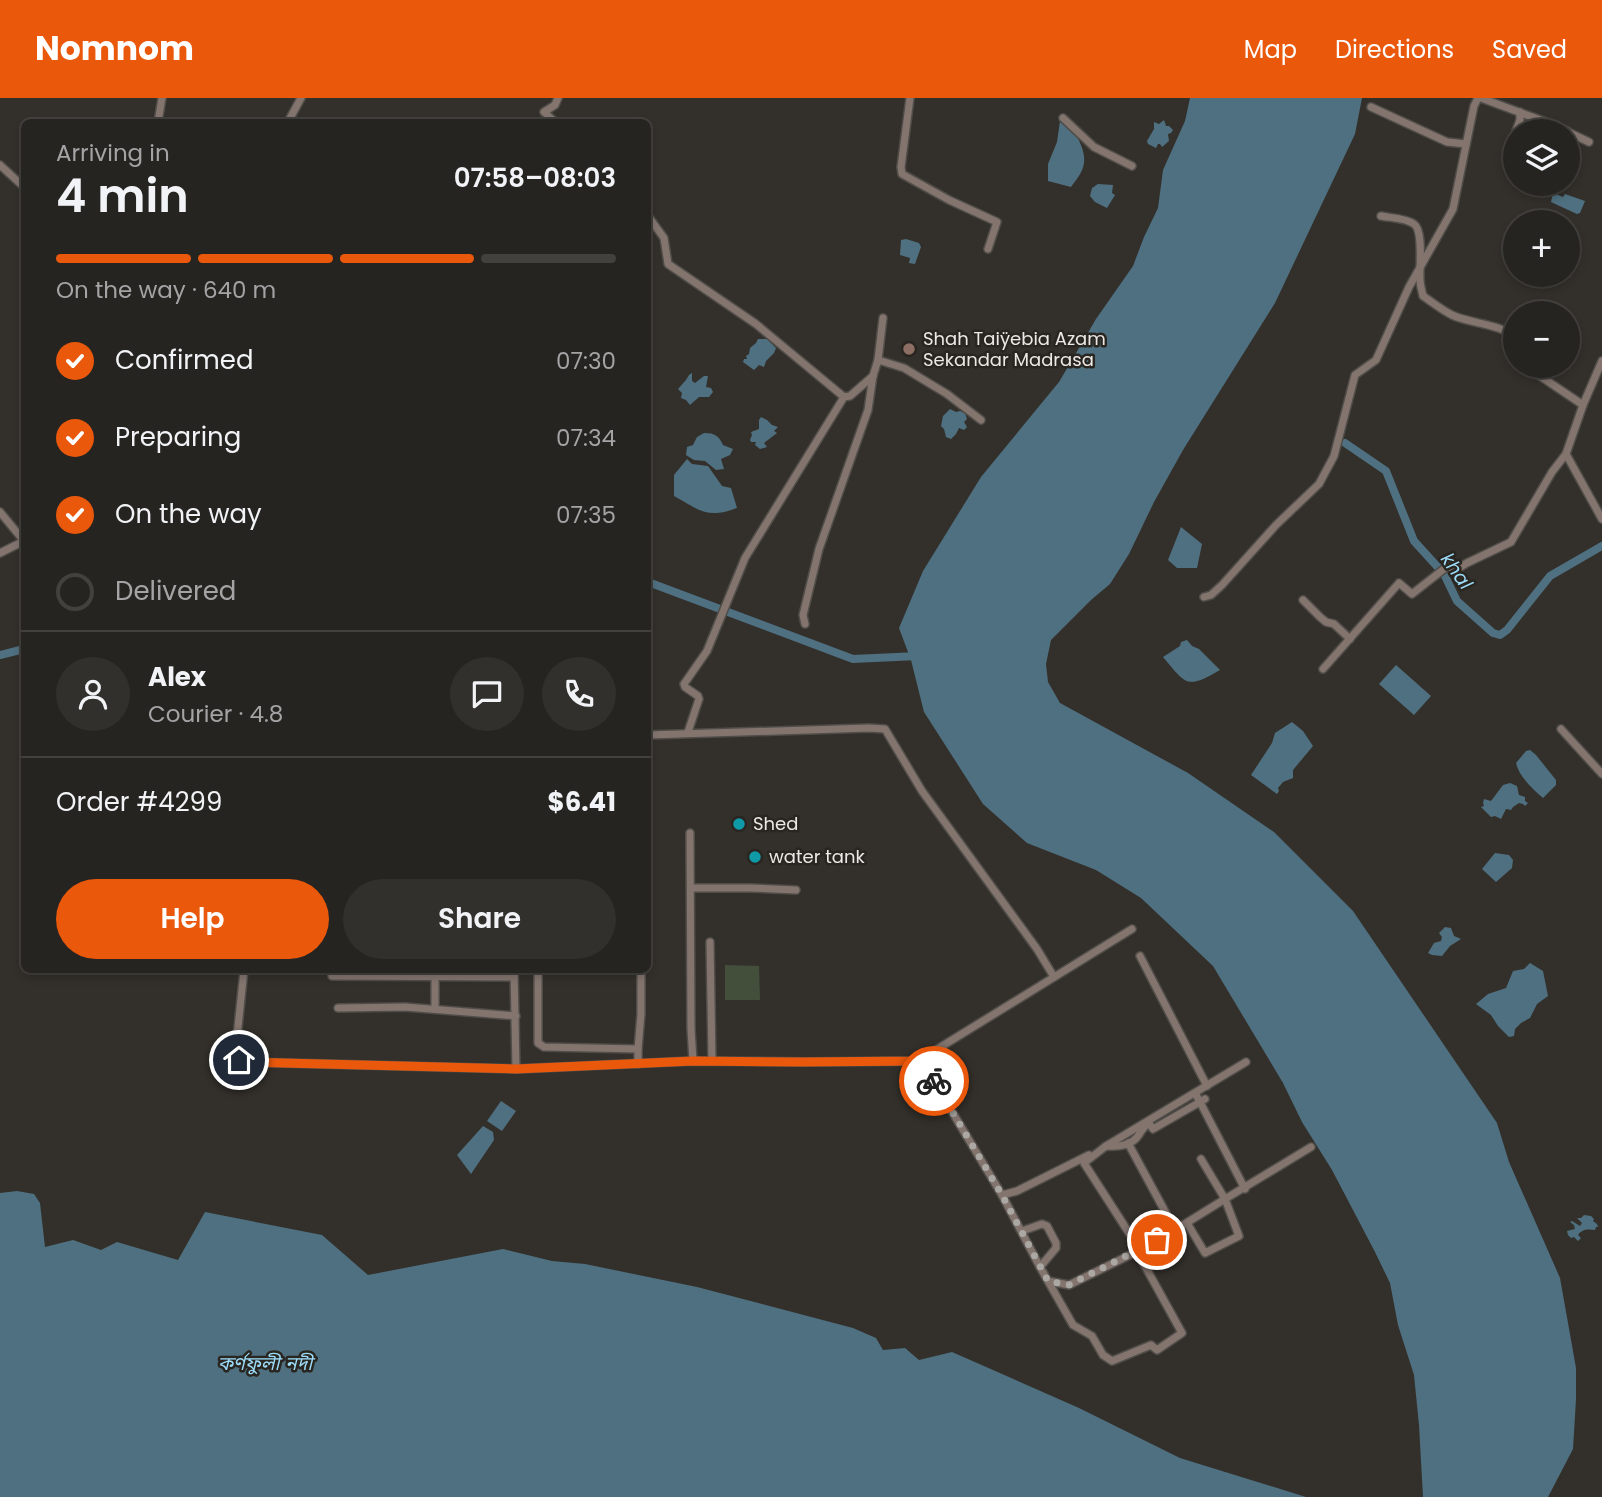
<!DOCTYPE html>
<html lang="en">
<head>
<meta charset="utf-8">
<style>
	:root { --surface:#262420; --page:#32302d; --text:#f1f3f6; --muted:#a4a4a5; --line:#42413e; --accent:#ea580c }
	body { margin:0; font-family:Poppins,"Noto Sans Bengali",sans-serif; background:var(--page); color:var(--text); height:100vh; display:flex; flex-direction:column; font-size:26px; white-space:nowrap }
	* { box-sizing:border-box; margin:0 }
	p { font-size:23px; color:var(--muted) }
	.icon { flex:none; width:38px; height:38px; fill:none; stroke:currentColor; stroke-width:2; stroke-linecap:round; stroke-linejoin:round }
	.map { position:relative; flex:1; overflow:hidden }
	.panel { position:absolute; left:21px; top:21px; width:630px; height:854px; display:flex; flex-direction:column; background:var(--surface); border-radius:10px; box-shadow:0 4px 10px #0003,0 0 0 2px var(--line) }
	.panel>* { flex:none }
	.tools { position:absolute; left:1503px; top:21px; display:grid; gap:14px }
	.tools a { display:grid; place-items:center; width:77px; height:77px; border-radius:50%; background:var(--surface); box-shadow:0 4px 10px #0003,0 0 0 2px var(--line); font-size:35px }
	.pin { position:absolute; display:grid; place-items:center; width:60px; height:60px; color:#fff; margin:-30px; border:4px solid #fff; border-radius:50%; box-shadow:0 2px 7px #0007 }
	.courier { position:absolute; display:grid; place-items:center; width:70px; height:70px; margin:-35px; border:5px solid #ea580c; border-radius:50%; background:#fff; color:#222; box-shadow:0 2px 9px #0007 }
	.headline em { font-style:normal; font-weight:600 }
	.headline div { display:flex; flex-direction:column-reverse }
	.headline { display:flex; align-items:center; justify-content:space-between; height:119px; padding:0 35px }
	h1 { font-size:46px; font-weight:600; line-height:52px }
	.bar { display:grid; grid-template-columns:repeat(4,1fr); gap:10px 7px; align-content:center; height:84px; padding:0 35px }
	.bar i { height:9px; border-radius:5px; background:var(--line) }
	.bar .selected { background:var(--accent) }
	.bar p { grid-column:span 4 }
	.line { display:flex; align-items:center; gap:18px; padding:0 35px; border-top:2px solid var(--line) }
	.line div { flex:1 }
	.round { display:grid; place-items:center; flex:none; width:74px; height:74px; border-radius:37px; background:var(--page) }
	ol { padding:0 35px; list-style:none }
	li { display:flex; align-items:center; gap:21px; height:77px }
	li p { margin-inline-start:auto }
	li .icon { padding:7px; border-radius:50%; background:var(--accent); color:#fff; stroke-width:4 }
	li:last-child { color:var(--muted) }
	li i { width:38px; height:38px; border:4px solid var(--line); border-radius:50% }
	.action { display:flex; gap:14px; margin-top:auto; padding:14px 35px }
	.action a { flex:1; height:80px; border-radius:42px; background:var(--accent); color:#fff; font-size:28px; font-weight:600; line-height:80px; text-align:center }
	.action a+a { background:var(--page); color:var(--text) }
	header { display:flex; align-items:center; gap:42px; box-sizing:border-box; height:98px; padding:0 35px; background:var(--accent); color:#fff }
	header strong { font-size:33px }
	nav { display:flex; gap:38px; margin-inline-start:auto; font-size:24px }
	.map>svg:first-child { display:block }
	.green { fill:#434f3a }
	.water { fill:#4f7080 }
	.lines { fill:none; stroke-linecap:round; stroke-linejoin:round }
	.canal { stroke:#4f7080; stroke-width:8 }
	.street-casing { stroke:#504d49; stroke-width:10 }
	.street { stroke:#83746e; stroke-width:7 }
	.done { stroke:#aba8a4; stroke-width:7; stroke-dasharray:0 12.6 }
	.route { stroke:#ea580c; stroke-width:9 }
	.education-dot { fill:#8d6e63; stroke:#292621; stroke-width:2.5 }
	.culture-dot { fill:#0f9aa8; stroke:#292621; stroke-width:2.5 }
	.labels { text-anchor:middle; stroke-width:5; stroke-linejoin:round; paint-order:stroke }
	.poi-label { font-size:18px; fill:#ebe8e5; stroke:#292621; text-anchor:start }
	.water-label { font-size:19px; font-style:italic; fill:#9cdcf9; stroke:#292621 }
</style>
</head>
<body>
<header>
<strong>Nomnom</strong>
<nav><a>Map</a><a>Directions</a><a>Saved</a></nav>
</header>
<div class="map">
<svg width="1602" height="1399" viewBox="0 0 1602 1399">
	<rect width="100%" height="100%" fill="#33302b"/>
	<polygon class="green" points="725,867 759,868 760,902 725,902"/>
	<g class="water">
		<polygon points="1190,0 1362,0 1355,36 1275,205 1183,352 1154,404 1129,456 1110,486 1091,502 1051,542 1046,566 1048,584 1060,605 1188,675 1274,734 1353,813 1497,1025 1509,1064 1560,1180 1576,1270 1576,1301 1573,1351 1548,1399 1423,1399 1419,1327 1414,1277 1398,1227 1390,1185 1375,1154 1332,1072 1302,1024 1283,985 1213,868 1141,800 1096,772 1027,745 983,706 924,614 911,562 899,530 923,473 981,379 1059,284 1096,221 1133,168 1144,139 1158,110 1163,72 1185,23"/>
		<polygon points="1164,22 1166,28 1169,28 1173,32 1171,35 1168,36 1169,43 1162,49 1160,46 1158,46 1156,50 1148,46 1147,43 1154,31 1154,24 1159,26"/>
		<path d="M1060 23C1063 25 1067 27 1070 29 1077 36 1086 54 1084 65 1083 74 1076 82 1071 89L1048 83V66L1057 44Z"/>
		<polygon points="1098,86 1113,87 1112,95 1115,97 1107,110 1095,104 1090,98 1092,90"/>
		<polygon points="1553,95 1563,99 1565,96 1585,103 1580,115 1577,116 1551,104"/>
		<polygon points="906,141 919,145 921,149 915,166 909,165 910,160 900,157 901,142"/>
		<polygon points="758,241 767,241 776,250 774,255 766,263 764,269 759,267 754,272 743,264 744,261 747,261 746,258 749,256 750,250 756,245"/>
		<polygon points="692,275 692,283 695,285 704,278 708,278 706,289 711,290 713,294 709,299 699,299 690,307 686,302 681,300 682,295 678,291 686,282 689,277"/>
		<polygon points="950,311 956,314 960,313 965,315 967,321 964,324 967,329 964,332 959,330 956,336 951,341 946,339 944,331 941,328 943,318"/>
		<polygon points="761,319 767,322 772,327 778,329 774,333 777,335 764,345 767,349 760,351 755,347 756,344 751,344 750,342 752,337 751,334 759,331 759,322"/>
		<path d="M704 335C715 335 719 338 723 347L733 351 730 357 721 361 724 371 716 372 705 363 694 362 686 357 687 349 693 347 697 339Z"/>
		<path d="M687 361 692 366 708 368 722 388 731 390 737 410C707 421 701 413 674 398V377Z"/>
		<polygon points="1181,429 1202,446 1197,470 1177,470 1168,462"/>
		<path d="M1187 542 1192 548 1199 551 1220 572C1186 592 1186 586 1163 559L1180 548 1181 544Z"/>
		<polygon points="1396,567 1431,598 1414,617 1379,586"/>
		<polygon points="1292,624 1303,633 1313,648 1293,672 1293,680 1283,684 1278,690 1279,693 1277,696 1251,677 1272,645 1275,635"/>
		<path d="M1530 652 1536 657 1556 682V687L1543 700C1533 691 1519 679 1516 665L1526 653Z"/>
		<polygon points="1510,685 1517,688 1519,697 1525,699 1525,703 1528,705 1525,708 1523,706 1519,705 1513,709 1511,712 1506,711 1501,721 1495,718 1491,719 1481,709 1484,708 1483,705 1484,701 1491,703 1503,687"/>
		<polygon points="1495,755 1509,757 1513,762 1512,770 1496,784 1482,771"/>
		<polygon points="1445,829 1451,830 1454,838 1461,841 1450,848 1442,858 1432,857 1428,855 1434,845 1441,843 1442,839 1439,835"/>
		<polygon points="1530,865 1543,873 1548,898 1537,906 1530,920 1521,925 1515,931 1514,938 1509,939 1498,928 1491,917 1476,906 1488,896 1506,890 1513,873 1524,871"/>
		<polygon points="501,1003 516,1013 502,1033 487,1023"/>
		<polygon points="483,1028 493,1034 494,1042 471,1076 457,1057"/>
		<polygon points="17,1093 34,1096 40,1105 45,1149 73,1142 101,1152 117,1144 178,1162 205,1114 322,1137 368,1177 503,1151 552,1163 585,1166 697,1189 853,1230 876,1240 883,1252 905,1250 919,1262 952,1254 1079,1310 1180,1360 1306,1399 0,1399 0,1095"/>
		<path d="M1584 1117 1591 1118 1594 1121 1593 1123 1597 1126 1598 1129H1596L1595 1132C1588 1131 1582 1131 1578 1137L1581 1140 1578 1143 1574 1139 1571 1140 1568 1137 1567 1133 1575 1131 1574 1127 1570 1124 1572 1123 1580 1128 1582 1125 1577 1120H1581Z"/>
	</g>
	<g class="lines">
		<g class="canal">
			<polyline points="1345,345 1386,373 1414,443 1444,476 1457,503 1493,535 1500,537 1507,532 1550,478 1602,448"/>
			<polyline points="648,484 853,561 918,558"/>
			<polyline points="0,557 24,551"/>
		</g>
		<g class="street-casing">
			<g id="street">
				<polyline points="910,0 901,69 902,76 949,102 997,124 988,151"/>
				<polyline points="1481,0 1554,27 1567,33"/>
				<polyline points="1371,9 1447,44 1466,46"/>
				<polyline points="1063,20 1094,49 1132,68"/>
				<polyline points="158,24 162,0"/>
				<polyline points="288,24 301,0"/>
				<polyline points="555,24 544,14 555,7 558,0"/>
				<polyline points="1516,33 1520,22 1520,14"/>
				<polyline points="1568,34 1589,44"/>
				<polyline points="0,67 24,89"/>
				<polyline points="648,118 664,140 668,166 756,226 844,299"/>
				<path d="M1381 118C1391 120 1406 120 1414 126 1424 133 1419 170 1420 181 1420 187 1422 193 1423 198 1432 204 1442 212 1452 217 1471 226 1499 225 1516 240"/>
				<polyline points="878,262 904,270 947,296 981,322"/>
				<polyline points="1525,268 1583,307 1602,263"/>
				<polyline points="1583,307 1566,356 1602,421"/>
				<polyline points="0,414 24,443 0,455"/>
				<polyline points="1204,499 1211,497 1222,487 1276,427 1319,386 1334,358 1355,277 1376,262 1409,189 1453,111 1474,8 1478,0"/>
				<polyline points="1303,502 1320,519 1326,524 1334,526 1350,541"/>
				<polyline points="805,526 803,517 819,451 868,312 873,278 878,262 883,220"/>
				<polyline points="1323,571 1399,485 1412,496 1449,467 1454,473 1467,465 1511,444 1552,374 1566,356"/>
				<polyline points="1561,631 1602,676"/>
				<polyline points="688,634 699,601 698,598 685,589 684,586 707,553 745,460 844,299 850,298 873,278"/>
				<polyline points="648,637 869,630 885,631 922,693 1037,851 1054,879"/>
				<polyline points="690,735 691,931 693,963"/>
				<polyline points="691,790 750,790 796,792"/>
				<polyline points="710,844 712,963"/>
				<polyline points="1140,858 1207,988"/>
				<polyline points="244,872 235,958 239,962 244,964 516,971 693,963 809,964 918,963 1132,831"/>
				<polyline points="332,872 332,878 514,879"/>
				<polyline points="514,872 516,971"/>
				<polyline points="538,872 538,945 544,949 638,951 638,966"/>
				<polyline points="338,910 405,909 516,918"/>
				<polyline points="435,911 435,878"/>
				<polyline points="638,951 641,916 641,872"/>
				<polyline points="921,962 1002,1097 1040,1169 1073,1227 1092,1238 1103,1257 1112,1263 1151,1247 1157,1252 1182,1235 1140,1159 1140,1152 1069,1187 1048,1183"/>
				<polyline points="1205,1001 1200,1004 1245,1091"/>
				<polyline points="1128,1045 1175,1132 1225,1101 1239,1138 1205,1155 1187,1125"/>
				<polyline points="1106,1048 1246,964"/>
				<polyline points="1201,1061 1225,1101 1311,1049"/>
				<polyline points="1002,1097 1017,1093 1089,1057"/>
				<path d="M1175 1132 1140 1152 1084 1065 1106 1048C1118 1049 1131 1048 1138 1038 1143 1031 1141 1031 1149 1025L1153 1031 1200 1004 1195 995"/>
				<polyline points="1022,1133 1042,1126 1047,1128 1056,1145 1056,1150 1040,1169"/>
			</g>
		</g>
		<use href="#street" class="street"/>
	</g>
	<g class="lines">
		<polyline class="done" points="934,983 1002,1097 1048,1183 1069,1187 1157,1142"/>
		<polyline class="route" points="239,962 244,964 516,971 693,963 801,964 918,963 921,962 934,983"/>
	</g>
	<circle class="education-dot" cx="909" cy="251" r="7"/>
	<g class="culture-dot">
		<circle cx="739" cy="726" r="7"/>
		<circle cx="755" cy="759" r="7"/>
	</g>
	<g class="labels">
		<g class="poi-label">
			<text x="923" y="247">Shah Taiÿebia Azam<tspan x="923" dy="21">Sekandar Madrasa</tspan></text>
			<text x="753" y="732">Shed</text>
			<text x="769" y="765">water tank</text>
		</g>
		<g class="water-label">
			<text transform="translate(1457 473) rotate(55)" y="7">khal</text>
			<text x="265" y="1272">কর্ণফুলী নদী</text>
		</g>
	</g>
</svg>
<div class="tools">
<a><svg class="icon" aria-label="layers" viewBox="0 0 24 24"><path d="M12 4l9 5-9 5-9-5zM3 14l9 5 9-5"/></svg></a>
<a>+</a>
<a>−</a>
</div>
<div class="pin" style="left:1157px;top:1142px;background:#ea580c"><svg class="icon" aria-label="bag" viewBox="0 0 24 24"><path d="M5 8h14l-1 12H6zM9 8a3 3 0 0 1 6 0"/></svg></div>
<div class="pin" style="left:239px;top:962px;background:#1f2937"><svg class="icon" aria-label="home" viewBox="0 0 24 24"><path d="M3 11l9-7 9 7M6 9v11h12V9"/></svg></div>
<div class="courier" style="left:934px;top:983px"><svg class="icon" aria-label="bike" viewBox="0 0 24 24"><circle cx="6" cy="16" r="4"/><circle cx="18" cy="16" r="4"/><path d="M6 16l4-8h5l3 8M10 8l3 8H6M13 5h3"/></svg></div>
<section class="panel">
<div class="headline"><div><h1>4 min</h1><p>Arriving in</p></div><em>07:58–08:03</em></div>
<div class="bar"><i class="selected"></i><i class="selected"></i><i class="selected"></i><i></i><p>On the way · 640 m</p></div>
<ol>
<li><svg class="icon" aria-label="check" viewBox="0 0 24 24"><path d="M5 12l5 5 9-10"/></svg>Confirmed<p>07:30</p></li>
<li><svg class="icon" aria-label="check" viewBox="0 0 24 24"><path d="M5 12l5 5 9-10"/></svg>Preparing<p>07:34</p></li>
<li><svg class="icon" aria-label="check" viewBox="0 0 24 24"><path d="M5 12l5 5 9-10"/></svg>On the way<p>07:35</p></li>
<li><i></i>Delivered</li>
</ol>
<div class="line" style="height:126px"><a class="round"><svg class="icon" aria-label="person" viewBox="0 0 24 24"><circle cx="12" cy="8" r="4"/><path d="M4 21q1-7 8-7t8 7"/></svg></a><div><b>Alex</b><p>Courier · 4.8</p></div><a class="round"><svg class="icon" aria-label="chat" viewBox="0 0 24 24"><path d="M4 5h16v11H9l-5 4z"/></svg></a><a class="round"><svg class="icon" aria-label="phone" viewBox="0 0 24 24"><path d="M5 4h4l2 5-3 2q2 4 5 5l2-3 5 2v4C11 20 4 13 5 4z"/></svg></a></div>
<div class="line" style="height:91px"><div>Order #4299</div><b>$6.41</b></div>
<div class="action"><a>Help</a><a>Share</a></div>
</section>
</div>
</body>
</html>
